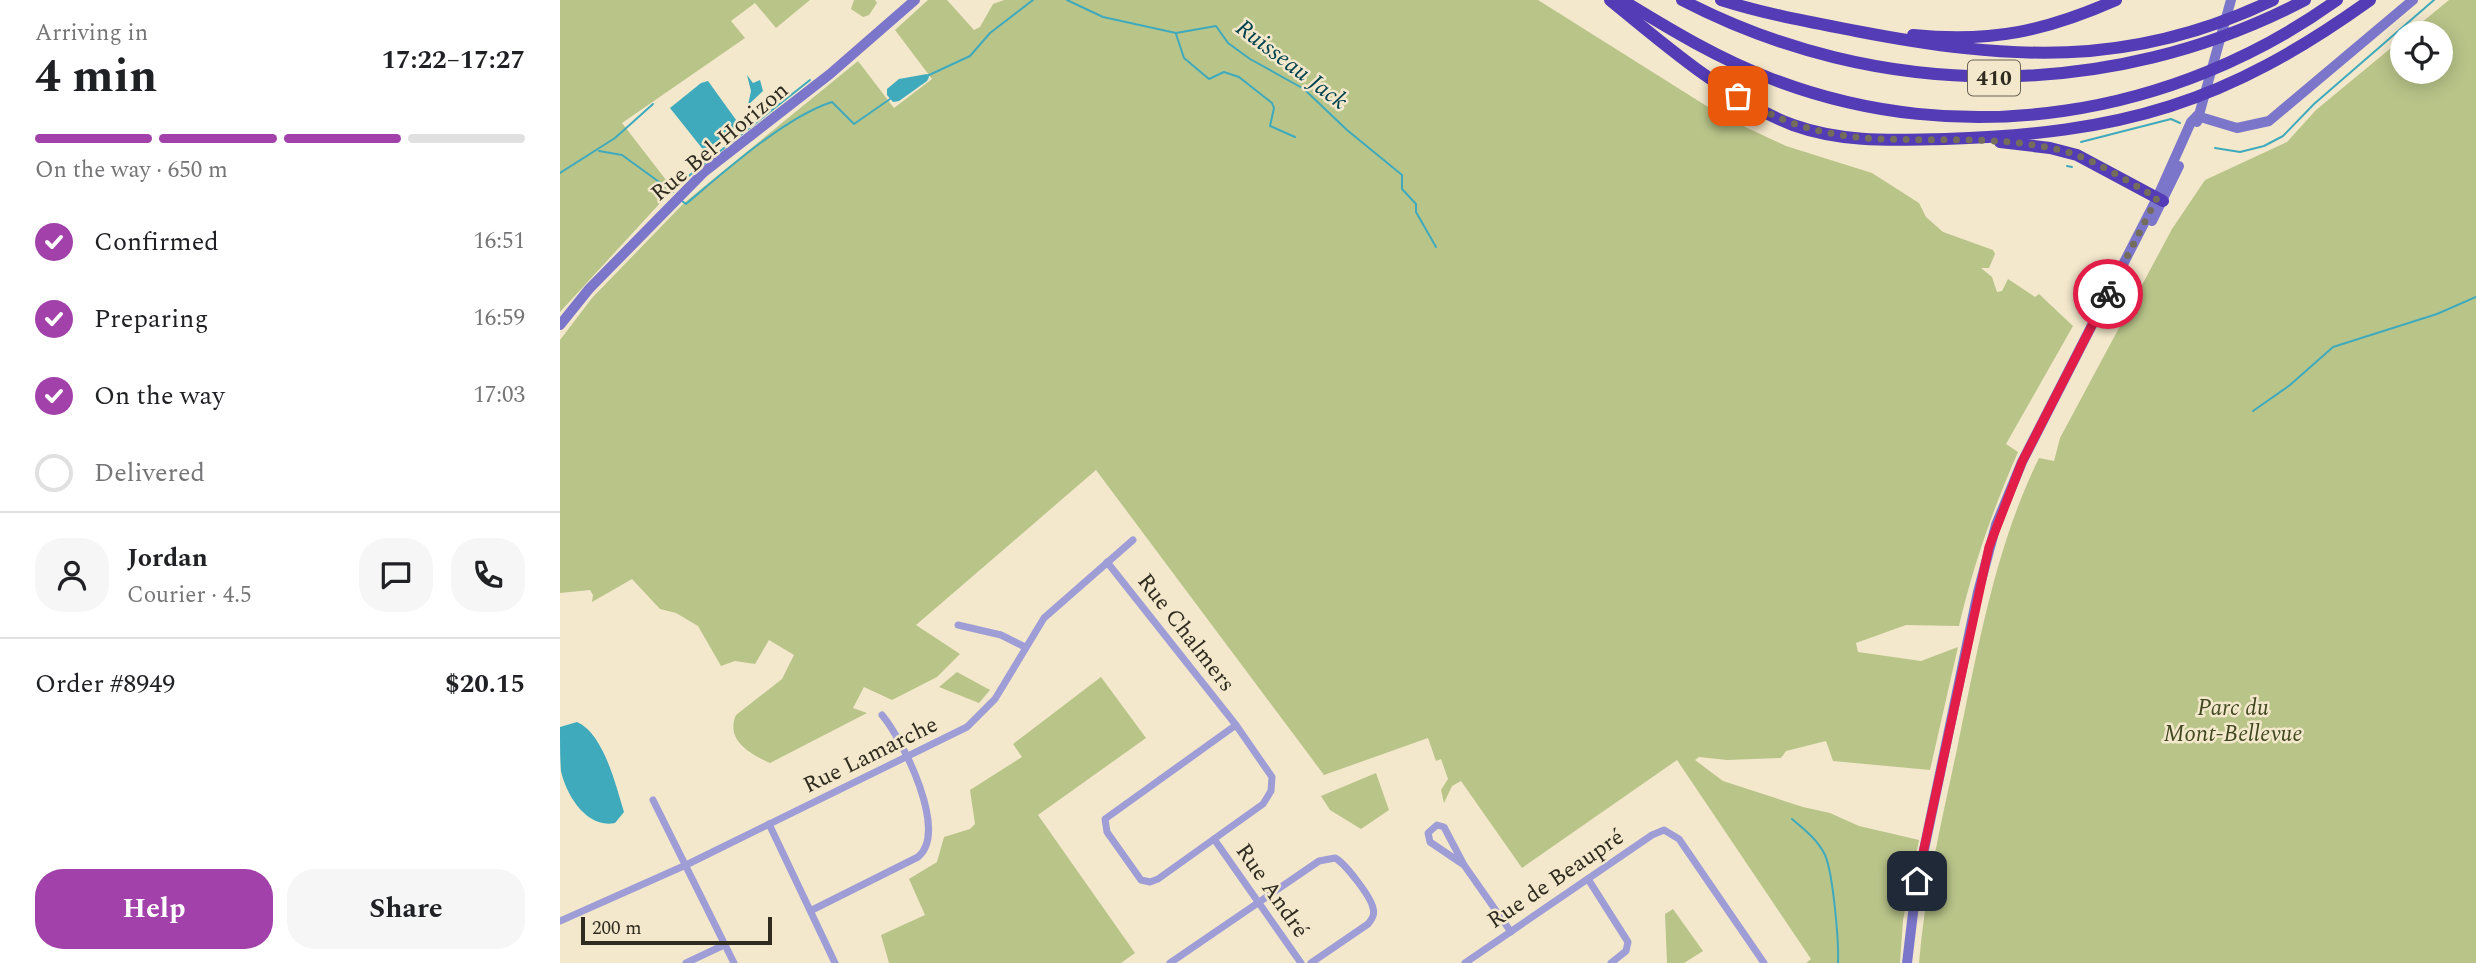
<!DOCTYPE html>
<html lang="en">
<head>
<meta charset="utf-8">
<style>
	:root { --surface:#fff; --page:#f6f6f6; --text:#202124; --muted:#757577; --line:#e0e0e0; --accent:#a141a9 }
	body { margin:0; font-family:Spectral,serif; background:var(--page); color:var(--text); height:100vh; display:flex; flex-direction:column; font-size:26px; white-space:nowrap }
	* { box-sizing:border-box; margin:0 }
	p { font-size:23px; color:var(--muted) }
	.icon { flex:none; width:38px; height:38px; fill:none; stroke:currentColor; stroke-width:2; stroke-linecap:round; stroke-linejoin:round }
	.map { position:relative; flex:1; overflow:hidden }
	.drawer { display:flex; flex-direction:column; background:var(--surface); width:560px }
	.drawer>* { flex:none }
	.tools { position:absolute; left:1830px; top:21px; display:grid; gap:14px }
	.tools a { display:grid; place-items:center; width:63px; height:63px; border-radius:50%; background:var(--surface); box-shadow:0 4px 18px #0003; font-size:35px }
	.scale { position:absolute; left:21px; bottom:18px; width:191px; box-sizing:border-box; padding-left:7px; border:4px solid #2f2b20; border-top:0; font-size:19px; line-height:24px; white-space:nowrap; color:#2f2b20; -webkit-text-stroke:5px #f3e8cc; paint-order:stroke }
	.pin { position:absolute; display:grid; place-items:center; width:60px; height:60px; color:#fff; margin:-30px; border-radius:14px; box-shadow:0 4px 10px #0006 }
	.courier { position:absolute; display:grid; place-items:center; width:70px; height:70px; margin:-35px; border:5px solid #e11d48; border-radius:50%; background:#fff; color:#222; box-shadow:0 2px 9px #0007 }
	.headline em { font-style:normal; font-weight:700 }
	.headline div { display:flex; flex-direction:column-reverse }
	.headline { display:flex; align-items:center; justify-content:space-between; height:119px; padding:0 35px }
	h1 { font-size:46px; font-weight:700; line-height:52px }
	.bar { display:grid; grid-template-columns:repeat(4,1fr); gap:10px 7px; align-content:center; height:84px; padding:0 35px }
	.bar i { height:9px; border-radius:5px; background:var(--line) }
	.bar .active { background:var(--accent) }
	.bar p { grid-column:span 4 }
	.line { display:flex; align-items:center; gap:18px; padding:0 35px; border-top:2px solid var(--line) }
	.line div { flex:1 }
	.round { display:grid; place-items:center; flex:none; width:74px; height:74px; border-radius:28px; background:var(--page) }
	ol { padding:0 35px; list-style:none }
	li { display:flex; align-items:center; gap:21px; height:77px }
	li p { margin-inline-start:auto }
	li .icon { padding:7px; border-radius:50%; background:var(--accent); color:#fff; stroke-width:4 }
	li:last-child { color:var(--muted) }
	li i { width:38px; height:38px; border:4px solid var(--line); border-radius:50% }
	.action { display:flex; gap:14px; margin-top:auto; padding:14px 35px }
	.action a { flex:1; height:80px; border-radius:28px; background:var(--accent); color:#fff; font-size:28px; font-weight:700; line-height:80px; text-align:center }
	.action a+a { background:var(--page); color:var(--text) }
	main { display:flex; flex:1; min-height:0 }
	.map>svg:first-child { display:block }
	.green { fill:#b9c489 }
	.water { fill:#40aabd }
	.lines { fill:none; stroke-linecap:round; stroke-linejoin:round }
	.stream { stroke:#40aabd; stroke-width:2 }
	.street { stroke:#9f9dd6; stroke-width:7 }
	.secondary { stroke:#7c76ca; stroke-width:10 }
	.highway { stroke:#533cb6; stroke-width:12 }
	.done { stroke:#746d5c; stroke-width:7; stroke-dasharray:0 12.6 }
	.route { stroke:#e11d48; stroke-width:9 }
	.labels { text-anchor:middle; stroke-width:5; stroke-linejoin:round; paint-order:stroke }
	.shield { fill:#f3e8cc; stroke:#6a6454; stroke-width:2 }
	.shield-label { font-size:21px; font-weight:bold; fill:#2f2b20 }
	.street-label { font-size:23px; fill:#2f2b20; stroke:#f3e8cc }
	.park-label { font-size:23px; font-style:italic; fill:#424920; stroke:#f3e8cc }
	.water-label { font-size:24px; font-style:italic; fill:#00424d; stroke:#f3e8cc }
</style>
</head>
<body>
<main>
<section class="drawer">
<div class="headline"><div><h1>4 min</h1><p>Arriving in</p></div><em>17:22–17:27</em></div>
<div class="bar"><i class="active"></i><i class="active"></i><i class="active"></i><i></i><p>On the way · 650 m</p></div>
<ol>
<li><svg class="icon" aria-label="check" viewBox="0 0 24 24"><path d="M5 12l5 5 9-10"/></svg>Confirmed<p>16:51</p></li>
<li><svg class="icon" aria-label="check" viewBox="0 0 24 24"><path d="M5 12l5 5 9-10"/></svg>Preparing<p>16:59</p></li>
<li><svg class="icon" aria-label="check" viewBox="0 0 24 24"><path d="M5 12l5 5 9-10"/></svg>On the way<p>17:03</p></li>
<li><i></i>Delivered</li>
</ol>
<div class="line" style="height:126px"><a class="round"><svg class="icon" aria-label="person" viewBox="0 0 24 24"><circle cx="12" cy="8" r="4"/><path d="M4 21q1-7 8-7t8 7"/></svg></a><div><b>Jordan</b><p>Courier · 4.5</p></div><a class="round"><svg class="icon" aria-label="chat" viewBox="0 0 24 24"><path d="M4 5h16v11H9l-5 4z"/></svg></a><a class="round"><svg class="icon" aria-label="phone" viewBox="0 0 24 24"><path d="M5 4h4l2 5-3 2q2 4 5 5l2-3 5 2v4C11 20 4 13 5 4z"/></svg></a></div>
<div class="line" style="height:91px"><div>Order #8949</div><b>$20.15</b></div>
<div class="action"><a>Help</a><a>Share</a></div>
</section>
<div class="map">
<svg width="1916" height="963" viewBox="0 0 1916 963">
	<rect width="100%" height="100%" fill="#f3e8cc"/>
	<g class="green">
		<polygon points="0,0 250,0 216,28 195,3 171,21 185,38 62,123 113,189 0,312"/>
		<polygon points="294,0 315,0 317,3 309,15 303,17 291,9"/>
		<path d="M368 0H387L414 30 420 27 433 4 444 0H978L1164 117 1226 146 1312 173 1359 203 1366 217 1383 232 1433 250 1435 254 1429 268H1421L1432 277 1437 292 1442 291 1448 279 1475 297 1479 294 1513 326 1446 444 1458 452C1433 509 1413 566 1399 626L1346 625 1296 643 1298 652 1361 661 1398 647 1370 770 1273 761 1266 741 1226 751 1221 758 1167 760 1139 757 1135 760 1163 781 1243 807 1270 813 1299 826 1359 840 1343 920 1340 963H1246L1251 959 1117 760 962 868 901 781 892 786 884 803 881 790 888 779 881 759 876 761 868 738 764 775 536 470 356 625 400 654 377 677 332 700 304 687 293 708 307 713 210 763C190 754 165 740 176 715L222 679 234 655 209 640 195 664 175 661 161 666 138 626 116 613 100 609 72 579 32 602 33 595 30 590 0 593V340L32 298 124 203 298 61 334 108 372 79 335 30Z"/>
		<path d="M1889 0H1916V963H1359C1365 890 1382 820 1397 749 1418 649 1434 550 1479 458L1494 461 1500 438 1612 229 1645 180 1727 142 1756 110 1843 38V72H1881V33H1849Z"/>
		<polygon points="397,672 430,690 419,703 379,687"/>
		<polygon points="541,677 586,738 478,815 575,953 561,963 329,963 321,935 365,915 349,879 377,862 384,837 410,829 415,824 410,790 462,757 453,744"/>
		<polygon points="816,773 829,810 801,829 770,810 761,796"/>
		<polygon points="1113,909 1143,951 1124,963 1107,963 1105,914"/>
	</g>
	<g class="water">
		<polygon points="367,74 369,77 367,81 339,101 333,102 327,95 327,89 339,79"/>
		<polygon points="187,75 193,83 200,80 203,91 188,105 191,91"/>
		<polygon points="148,81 179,124 145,152 110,108 141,83"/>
		<path d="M17 722C44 734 56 786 64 812L55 823C27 829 6 795 1 771 0 758 0 741 0 727Z"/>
	</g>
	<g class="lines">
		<g class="stream">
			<polyline points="507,0 543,17 616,33 656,26 668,43 690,59 744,89 787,130 842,175 842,189 856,204 856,212 876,247"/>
			<polyline points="616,34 624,58 649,79 664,72 679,77 712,103 714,108 710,126 735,137"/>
			<polyline points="367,76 410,56 430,33 473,0"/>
			<polyline points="1521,142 1611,119 1620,123"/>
			<polyline points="1655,148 1680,152 1704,146 1723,136 1754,104 1874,0"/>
			<polyline points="39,151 62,155 113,192"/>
			<polyline points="1507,166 1512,167"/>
			<polyline points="0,173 55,138 93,104"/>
			<polyline points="111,190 250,80"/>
			<path d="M122 201 126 204C164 172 225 117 272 102L294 124 330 99"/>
			<polyline points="1693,411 1730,385 1773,347 1877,314 1916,297"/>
			<path d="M1232 819C1244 829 1258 840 1265 855 1273 873 1279 941 1278 963"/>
		</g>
		<g class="street">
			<polyline points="547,562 676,725 712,777 711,791 703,804 598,879 590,882 581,880 547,832 545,819 676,725"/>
			<polyline points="398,625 441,635 465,647"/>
			<polyline points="93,800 174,963"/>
			<polyline points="209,824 275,963"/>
			<polyline points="654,839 741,963"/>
			<polyline points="904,865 870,842 868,833 877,825 884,827 904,865 951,932"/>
			<polyline points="1028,879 1068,942 1066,951 1051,963"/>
			<path d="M252 910 358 857C389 832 343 740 322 715"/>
			<polyline points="0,921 126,865 407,727 435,699 484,618 573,540"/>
			<polyline points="126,963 164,945"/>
			<path d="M610 963 759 861 775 858C785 863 811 897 813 908 815 915 812 919 808 924L751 963"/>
			<polyline points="905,963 1092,835 1104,830 1119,839 1204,963"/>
		</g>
		<g class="secondary">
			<polyline points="1637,116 1677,128 1709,121 1853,0"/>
			<polyline points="1637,122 1671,0"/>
			<polyline points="1592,221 1619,166"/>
			<polyline points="0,325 29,289 144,172 270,74 355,0"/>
			<polyline points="1347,963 1356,888 1418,592 1436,525 1462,462 1597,198 1631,122 1637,116"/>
		</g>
		<g class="highway">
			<path d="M1050 0C1101 42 1171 102 1233 125 1283 143 1334 140 1385 139 1563 133 1665 104 1810 0"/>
			<path d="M1062 0C1111 30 1159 59 1212 79 1402 152 1614 117 1777 0"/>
			<path d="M1122 0C1318 102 1550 102 1745 0"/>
			<path d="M1161 0C1205 14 1250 22 1296 31 1447 60 1569 69 1713 0"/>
			<path d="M1353 35C1431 43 1486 31 1556 0"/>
			<polyline points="1440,142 1490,148 1517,155 1603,201"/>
		</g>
	</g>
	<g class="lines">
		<path class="done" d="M1178 96C1286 166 1380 124 1496 149 1532 157 1565 180 1597 198L1548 294"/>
		<polyline class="route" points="1357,881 1429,547 1462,462 1548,294"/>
	</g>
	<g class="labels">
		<rect class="shield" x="1408" y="60.5" width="52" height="35" rx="5"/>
		<g class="shield-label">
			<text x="1434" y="85">410</text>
		</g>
		<g class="street-label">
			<text transform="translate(159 141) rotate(-40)" y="8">Rue Bel-Horizon</text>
			<text transform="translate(627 632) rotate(52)" y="8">Rue Chalmers</text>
			<text transform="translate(310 754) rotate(-26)" y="8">Rue Lamarche</text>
			<text transform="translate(995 878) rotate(-34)" y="8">Rue de Beaupré</text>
			<text transform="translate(713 890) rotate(55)" y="8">Rue André</text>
		</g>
		<g class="park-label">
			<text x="1673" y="715">Parc du<tspan x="1673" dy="26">Mont-Bellevue</tspan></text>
		</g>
		<g class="water-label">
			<text transform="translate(732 64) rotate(37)" y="8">Ruisseau Jack</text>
		</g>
	</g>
</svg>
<div class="tools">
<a><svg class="icon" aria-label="locate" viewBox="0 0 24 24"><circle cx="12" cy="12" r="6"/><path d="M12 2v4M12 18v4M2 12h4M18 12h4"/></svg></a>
</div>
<div class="scale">200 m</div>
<div class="pin" style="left:1178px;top:96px;background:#ea580c"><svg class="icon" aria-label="bag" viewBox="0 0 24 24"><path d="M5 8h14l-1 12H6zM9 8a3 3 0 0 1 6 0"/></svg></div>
<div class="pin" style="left:1357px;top:881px;background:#1f2937"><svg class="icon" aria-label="home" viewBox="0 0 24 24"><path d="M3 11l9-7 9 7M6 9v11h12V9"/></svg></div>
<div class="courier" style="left:1548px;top:294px"><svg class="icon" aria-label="bike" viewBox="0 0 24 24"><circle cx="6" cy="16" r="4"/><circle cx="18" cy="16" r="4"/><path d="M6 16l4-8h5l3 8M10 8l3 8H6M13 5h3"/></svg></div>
</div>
</main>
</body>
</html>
